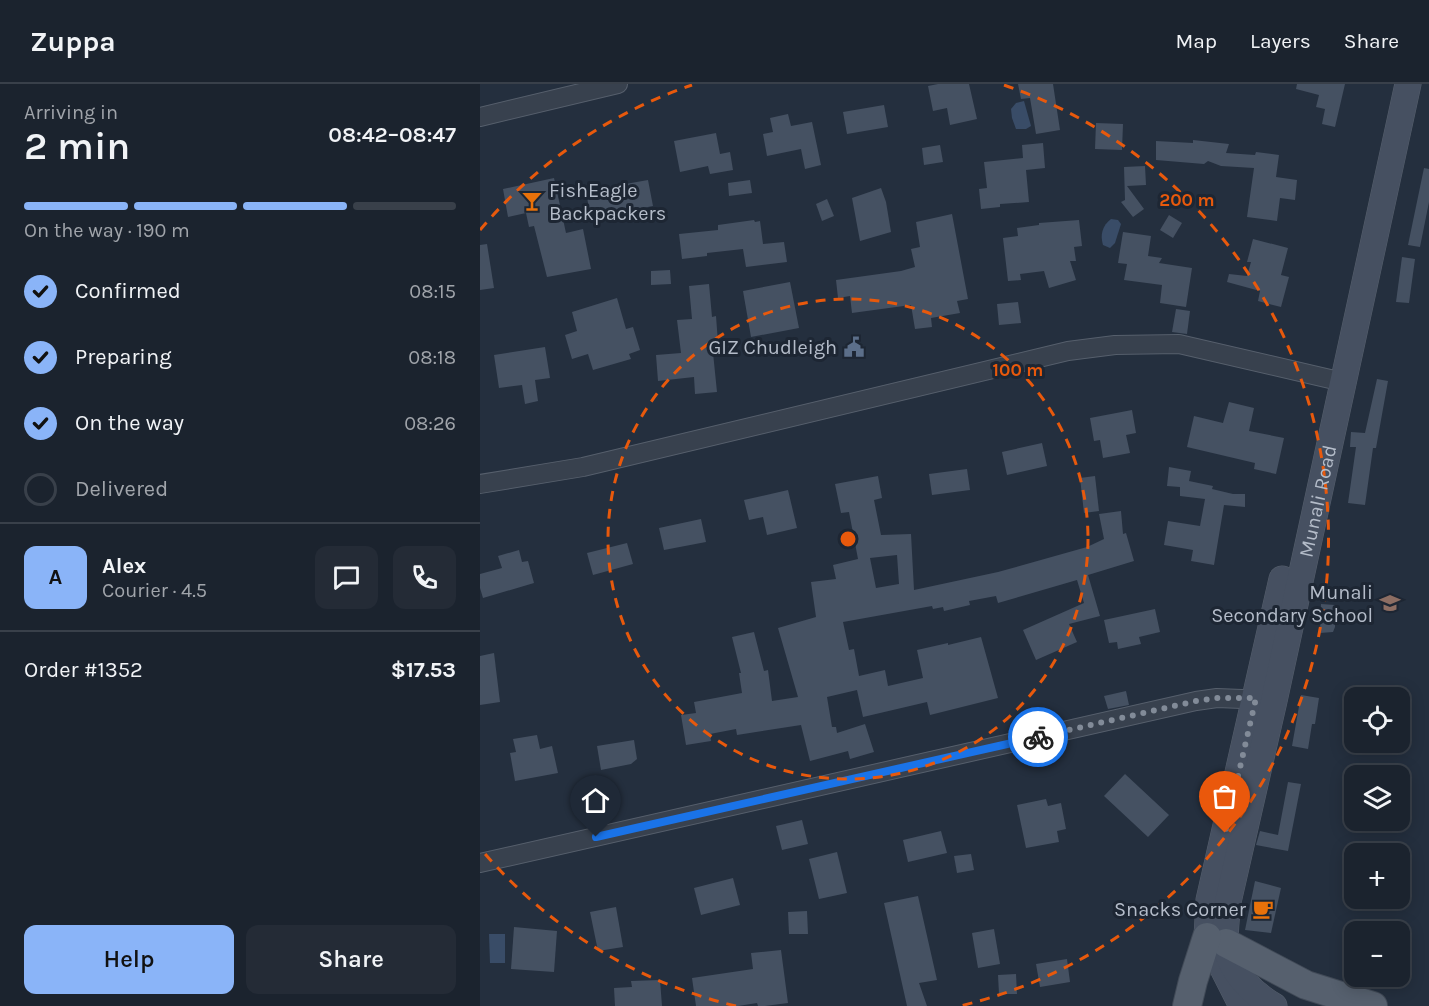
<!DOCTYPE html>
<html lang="en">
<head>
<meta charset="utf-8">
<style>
	:root { --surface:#1b232e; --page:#242b36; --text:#f1f3f6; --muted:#a0a4aa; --line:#39404a; --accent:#8ab4f8 }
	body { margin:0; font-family:Karla,sans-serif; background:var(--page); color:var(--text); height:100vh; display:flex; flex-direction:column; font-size:22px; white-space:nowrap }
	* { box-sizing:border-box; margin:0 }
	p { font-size:20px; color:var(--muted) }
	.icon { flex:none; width:33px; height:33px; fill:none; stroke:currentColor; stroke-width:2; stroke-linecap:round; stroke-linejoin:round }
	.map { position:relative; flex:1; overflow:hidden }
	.drawer { display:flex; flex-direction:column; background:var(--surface); width:480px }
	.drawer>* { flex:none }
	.buttons { position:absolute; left:864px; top:603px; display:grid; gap:12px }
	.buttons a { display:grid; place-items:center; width:66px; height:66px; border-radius:12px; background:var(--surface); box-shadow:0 3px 15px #0003,0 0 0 2px var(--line); font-size:30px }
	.pin { position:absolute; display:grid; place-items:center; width:51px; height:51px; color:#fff; margin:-62px -26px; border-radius:50% 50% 50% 0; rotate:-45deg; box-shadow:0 0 6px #0007 }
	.pin .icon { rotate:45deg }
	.courier { position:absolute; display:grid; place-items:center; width:60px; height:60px; margin:-30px; border:4px solid #1a73e8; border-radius:50%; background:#fff; color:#222; box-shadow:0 2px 8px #0007 }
	.summary em { font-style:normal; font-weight:600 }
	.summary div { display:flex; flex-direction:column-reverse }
	.summary { display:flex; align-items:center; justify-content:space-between; height:102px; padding:0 24px }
	h1 { font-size:39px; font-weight:600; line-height:45px }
	.bar { display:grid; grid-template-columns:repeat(4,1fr); gap:9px 6px; align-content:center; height:72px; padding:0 24px }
	.bar i { height:8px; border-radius:4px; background:var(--line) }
	.bar .active { background:var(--accent) }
	.bar p { grid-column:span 4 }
	.line { display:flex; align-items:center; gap:15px; padding:0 24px; border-top:2px solid var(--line) }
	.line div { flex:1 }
	.round { display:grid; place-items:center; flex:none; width:63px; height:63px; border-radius:12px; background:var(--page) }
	ol { padding:0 24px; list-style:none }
	li { display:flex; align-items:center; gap:18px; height:66px }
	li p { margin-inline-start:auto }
	li .icon { padding:6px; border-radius:50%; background:var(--accent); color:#111; stroke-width:4 }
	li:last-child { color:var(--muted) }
	li i { width:33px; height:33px; border:3px solid var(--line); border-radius:50% }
	.primary-button { display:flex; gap:12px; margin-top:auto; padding:12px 24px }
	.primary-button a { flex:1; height:69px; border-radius:12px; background:var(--accent); color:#111; font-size:24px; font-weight:600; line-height:69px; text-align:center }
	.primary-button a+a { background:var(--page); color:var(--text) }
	header { display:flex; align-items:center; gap:36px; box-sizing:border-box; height:84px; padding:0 30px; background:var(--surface); border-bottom:2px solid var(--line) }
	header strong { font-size:28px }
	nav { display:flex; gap:33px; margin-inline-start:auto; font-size:21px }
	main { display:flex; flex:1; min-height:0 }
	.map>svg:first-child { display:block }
	.water { fill:#394c67 }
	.building { fill:#455162; fill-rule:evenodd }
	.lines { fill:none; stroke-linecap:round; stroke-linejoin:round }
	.minor-casing { stroke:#565f6c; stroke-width:20 }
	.secondary-casing { stroke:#565f6c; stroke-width:27 }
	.primary-casing { stroke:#414a57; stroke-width:30 }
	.minor { stroke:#38414e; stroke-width:18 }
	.secondary { stroke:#465061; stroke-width:26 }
	.primary { stroke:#56606e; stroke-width:28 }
	.done { stroke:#828b98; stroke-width:6; stroke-dasharray:0 10.8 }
	.route { stroke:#1a73e8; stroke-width:8 }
	.ring { fill:none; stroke:#e8590c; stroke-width:3; stroke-dasharray:10 8 }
	.labels { text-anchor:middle; stroke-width:6; stroke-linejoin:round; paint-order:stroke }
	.poi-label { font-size:20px; fill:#b4bcc9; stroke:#1d2633; text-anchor:end }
	.street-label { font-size:20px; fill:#b4bcc9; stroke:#1d2633 }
	.centre { fill:#e8590c; stroke:#1d2633; stroke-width:3 }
	.ring-label { font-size:18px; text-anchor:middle; font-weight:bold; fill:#e8590c; stroke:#1d2633; stroke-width:6; stroke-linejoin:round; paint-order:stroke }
</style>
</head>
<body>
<header>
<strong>Zuppa</strong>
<nav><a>Map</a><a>Layers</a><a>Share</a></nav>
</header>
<main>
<section class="drawer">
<div class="summary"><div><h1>2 min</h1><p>Arriving in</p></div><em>08:42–08:47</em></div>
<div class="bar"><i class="active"></i><i class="active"></i><i class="active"></i><i></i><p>On the way · 190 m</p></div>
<ol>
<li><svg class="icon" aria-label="check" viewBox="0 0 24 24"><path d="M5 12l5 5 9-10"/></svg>Confirmed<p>08:15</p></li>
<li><svg class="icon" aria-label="check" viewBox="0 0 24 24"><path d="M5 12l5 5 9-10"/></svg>Preparing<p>08:18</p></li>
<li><svg class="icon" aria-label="check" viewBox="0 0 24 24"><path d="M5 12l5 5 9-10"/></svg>On the way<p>08:26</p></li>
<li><i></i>Delivered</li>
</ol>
<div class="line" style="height:108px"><b class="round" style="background:var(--accent);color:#111">A</b><div><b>Alex</b><p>Courier · 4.5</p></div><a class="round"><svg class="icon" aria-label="chat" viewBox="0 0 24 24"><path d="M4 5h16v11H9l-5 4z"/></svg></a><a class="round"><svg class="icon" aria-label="phone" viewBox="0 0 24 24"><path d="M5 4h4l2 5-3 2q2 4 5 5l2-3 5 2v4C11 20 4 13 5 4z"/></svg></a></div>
<div class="line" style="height:78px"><div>Order #1352</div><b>$17.53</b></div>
<div class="primary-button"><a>Help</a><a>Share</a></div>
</section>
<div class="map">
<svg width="949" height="922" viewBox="0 0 949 922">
	<rect width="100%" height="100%" fill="#242f3e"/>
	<g class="water">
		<polygon points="544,17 551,42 546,45 536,45 532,34 531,25 536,19"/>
		<path d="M631 135 638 136 641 140 635 159 630 164 623 161C620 151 622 142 631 135Z"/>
		<polygon points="9,850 25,850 25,879 10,879"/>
	</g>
	<g class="building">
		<polygon points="458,0 489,0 497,35 470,41 467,24 453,27 448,2"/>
		<polygon points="538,0 573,0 580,46 556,50 550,14 541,15"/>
		<polygon points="817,0 865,0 855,43 842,40 845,25 836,23 839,11 816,5"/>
		<polygon points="404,21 408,43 367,50 363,28"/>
		<polygon points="308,30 311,42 332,38 341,81 325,85 321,65 287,72 283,50 293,48 290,34"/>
		<polygon points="616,39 643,40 642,66 615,65"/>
		<polygon points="236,49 240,70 250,68 253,86 230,90 228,82 200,88 194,57"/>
		<polygon points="713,56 749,60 746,69 775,71 776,68 799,71 796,93 817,96 815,116 800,114 797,137 767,133 774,84 741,82 728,77 724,80 676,76 676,57 713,59"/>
		<polygon points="563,59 565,84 546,86 549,118 520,120 520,123 501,125 499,105 507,104 504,78 543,74 542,61"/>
		<polygon points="460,61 463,78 444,81 442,64"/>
		<polygon points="665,82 666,101 647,102 664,125 653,133 641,118 645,116 644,83"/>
		<polygon points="944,84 949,85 949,118 940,163 928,161"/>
		<polygon points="74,94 86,149 103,145 111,185 67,193 54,142 49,143 46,129 28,133 23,105"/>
		<polygon points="168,96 173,122 127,131 127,134 111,137 106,107"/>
		<polygon points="270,96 272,109 249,112 248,99"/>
		<polygon points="401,104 406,118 411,148 380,157 372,114"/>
		<polygon points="347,115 354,132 342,137 336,120"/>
		<polygon points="472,130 488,215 477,217 480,229 451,234 452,243 435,245 431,221 372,229 370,212 358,214 356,196 421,187 435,183 431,165 440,163 436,138"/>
		<polygon points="689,131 702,139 693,154 680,146"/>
		<polygon points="274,136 275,138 280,137 283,160 304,158 307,178 266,183 263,165 227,169 227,172 202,175 199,150 238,146 238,141"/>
		<polygon points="599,136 602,162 594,163 596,177 590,177 596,196 569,204 564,187 540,190 541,196 528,197 523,154 538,152 537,144 559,141 559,139"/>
		<polygon points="643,148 671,152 668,172 682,174 679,179 712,184 706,223 680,219 682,201 644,196 647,180 638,179"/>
		<polygon points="773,155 808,164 801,191 809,193 801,223 778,217 780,207 747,198 749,190 767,192 771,178 767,178"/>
		<polygon points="7,160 14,204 0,206 0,161"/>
		<polygon points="922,173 935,175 929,219 916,218"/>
		<polygon points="190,186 191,200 171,201 171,187"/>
		<polygon points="310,198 319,244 271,253 263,207"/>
		<polygon points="229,200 232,233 236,232 238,259 232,259 237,308 215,310 214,293 178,297 176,271 201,269 197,236 212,235 209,202"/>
		<polygon points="137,214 146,245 153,243 160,266 149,270 151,275 113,286 108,270 92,275 85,251 97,247 92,228"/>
		<polygon points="538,218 541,239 519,241 517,220"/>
		<polygon points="696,225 710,227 707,250 692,248"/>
		<polygon points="65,263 70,294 55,296 58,317 45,320 42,301 19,304 14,271"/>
		<polygon points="897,295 908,297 896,364 893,364 885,421 868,419 876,363 870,363 871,348 885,349"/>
		<polygon points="749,318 774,324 769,347 804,354 796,390 774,385 775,379 707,363 714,332 743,339"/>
		<polygon points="652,326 656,349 646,351 650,369 623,374 620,356 614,357 610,334"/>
		<polygon points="562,359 567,382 527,391 522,368"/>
		<polygon points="689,383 711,387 709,397 733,402 732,405 753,410 765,410 765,423 744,421 734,481 711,477 713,466 684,461 688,437 720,442 725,415 700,412 700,403 687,402"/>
		<polygon points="487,385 490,406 452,411 449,390"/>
		<path d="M398 392 402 414 394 416 401 451 431 450 434 506 518 488 607 463 624 455 619 430 641 427 643 450 646 449 654 477 608 491 620 532 589 540 597 558 556 576 543 546 604 519 597 496 518 519 516 512 489 517 490 521 464 527 463 523 453 525 452 522 363 538 369 566 374 565 379 592 405 586 408 602 443 594 437 566 468 559V561L501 553 518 614 450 631 447 618 383 633 377 606 347 613 352 643H356L357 649 385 640 394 668 370 675 368 667 330 677 321 641 257 651 256 645 230 650 231 657 206 661 201 631 216 629 214 618 262 609 259 589H261L252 553 274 548 284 587 288 586 292 617 318 613 298 544 336 533 331 498 356 495 353 481 378 475 369 428 361 429 355 400ZM417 471 419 500 396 504 390 474Z"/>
		<polygon points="615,392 619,427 604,429 600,394"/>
		<polygon points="308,406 317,444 287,451 283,433 269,436 264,416"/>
		<polygon points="221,435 226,458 184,466 179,444"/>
		<polygon points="147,459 153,480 113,491 107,469"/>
		<polygon points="39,466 42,478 48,477 54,499 3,514 0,504 0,490 22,484 18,472"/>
		<polygon points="841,520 855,521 855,543 853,548 840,549"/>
		<polygon points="675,525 680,548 659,553 661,560 638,565 637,558 629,559 624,536"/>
		<polygon points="14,569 20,618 0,621 0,572"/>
		<polygon points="646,607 649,621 628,625 624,612"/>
		<polygon points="821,611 839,614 835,640 832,640 828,665 812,662"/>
		<polygon points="57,651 60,665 72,662 78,689 35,697 30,669 36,668 33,655"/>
		<polygon points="154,656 157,675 151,680 121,686 117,662"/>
		<polygon points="645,690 689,731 668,753 624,712"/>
		<polygon points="808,698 821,700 808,767 776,761 780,747 798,751"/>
		<polygon points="566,715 568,722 581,719 586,745 577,747 579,758 546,764 537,721"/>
		<polygon points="322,736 328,760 302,766 296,742"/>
		<polygon points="461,747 467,769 428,778 423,756"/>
		<polygon points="357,768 367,809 339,815 329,775"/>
		<polygon points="491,770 494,786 477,789 474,772"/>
		<polygon points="253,794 260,821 221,831 214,804"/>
		<polygon points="775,797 801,804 791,849 765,846"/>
		<polygon points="438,812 457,896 439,899 447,922 427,922 404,819"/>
		<polygon points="136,823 143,863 118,867 110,828"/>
		<polygon points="327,827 328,850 309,850 308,828"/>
		<polygon points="34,843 77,847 74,888 31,885"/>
		<polygon points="514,845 520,880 498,884 492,849"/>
		<polygon points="301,866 308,919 285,922 278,922 277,919 258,922 216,922 212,894 273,885 271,869"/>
		<polygon points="587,875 590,898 560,903 556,880"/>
		<polygon points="536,890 537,910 519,910 518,891"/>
		<polygon points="180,896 182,922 135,922 134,904 152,903 151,897"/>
	</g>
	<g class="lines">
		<g class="minor-casing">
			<g id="minor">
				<polyline points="0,33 138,0"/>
				<polyline points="0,400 103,383 588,267 635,261 699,260 863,298"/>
				<polyline points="0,779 716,617 737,614 787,616"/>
			</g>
		</g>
		<g class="secondary-casing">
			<g id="secondary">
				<polyline points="762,922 727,853 729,816 802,495"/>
				<path id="s1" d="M794 922C773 910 749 886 746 861 744 847 747 832 748 818L794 617 928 0"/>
			</g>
		</g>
		<g class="primary-casing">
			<g id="primary">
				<polyline points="746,859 826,901 893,922"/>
				<polyline points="707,922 713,897 727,853"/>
			</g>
		</g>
		<use href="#minor" class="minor"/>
		<use href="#secondary" class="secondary"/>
		<use href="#primary" class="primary"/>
	</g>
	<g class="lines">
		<polyline class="done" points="558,653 716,617 737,614 776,614 745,749"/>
		<polyline class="route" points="116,753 558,653"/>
	</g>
	<g class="ring">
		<circle cx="368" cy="455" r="240"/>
		<path d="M256 922A480 480 0 0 1 0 764M0 146A480 480 0 0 1 212 1M524 1A480 480 0 0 1 480 922"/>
	</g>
	<defs>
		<g id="bar-bare" transform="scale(1.62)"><path d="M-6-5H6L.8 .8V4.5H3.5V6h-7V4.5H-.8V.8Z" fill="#e8710a" stroke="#1d2633" stroke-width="2.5" paint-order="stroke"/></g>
		<g id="civic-bare" transform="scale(1.62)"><path d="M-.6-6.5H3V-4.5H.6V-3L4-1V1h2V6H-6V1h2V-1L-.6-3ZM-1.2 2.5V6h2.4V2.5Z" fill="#5c6f8a" stroke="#1d2633" stroke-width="2.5" paint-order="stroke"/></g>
		<g id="school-bare" transform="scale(1.62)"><path d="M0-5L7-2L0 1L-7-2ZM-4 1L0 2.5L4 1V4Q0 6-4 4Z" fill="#8d6e63" stroke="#1d2633" stroke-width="2.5" paint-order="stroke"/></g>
		<g id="cafe-bare" transform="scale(1.62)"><path d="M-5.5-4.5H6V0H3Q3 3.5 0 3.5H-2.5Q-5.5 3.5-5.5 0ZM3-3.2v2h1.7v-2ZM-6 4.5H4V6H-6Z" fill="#e8710a" stroke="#1d2633" stroke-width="2.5" paint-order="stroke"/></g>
	</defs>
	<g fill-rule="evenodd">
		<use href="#bar-bare" x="52" y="117"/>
		<use href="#civic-bare" x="374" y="263"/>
		<use href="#school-bare" x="910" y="519"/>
		<use href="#cafe-bare" x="783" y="825"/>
	</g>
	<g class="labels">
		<g class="poi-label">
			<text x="69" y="113" text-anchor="start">FishEagle<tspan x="69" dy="23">Backpackers</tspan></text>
			<text x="357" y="270">GIZ Chudleigh</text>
			<text x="893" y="515">Munali<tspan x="893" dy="23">Secondary School</tspan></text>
			<text x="766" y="832">Snacks Corner</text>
		</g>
		<g class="street-label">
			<text dy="7" stroke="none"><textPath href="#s1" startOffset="534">Munali Road</textPath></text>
		</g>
	</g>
	<circle cx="368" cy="455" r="9" class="centre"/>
	<g class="ring-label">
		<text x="707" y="122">200 m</text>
		<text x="538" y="292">100 m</text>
	</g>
</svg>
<div class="buttons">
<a><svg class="icon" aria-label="locate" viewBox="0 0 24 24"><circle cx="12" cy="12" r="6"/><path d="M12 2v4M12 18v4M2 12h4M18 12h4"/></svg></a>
<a><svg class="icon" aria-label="layers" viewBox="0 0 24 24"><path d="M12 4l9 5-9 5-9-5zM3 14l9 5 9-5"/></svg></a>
<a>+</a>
<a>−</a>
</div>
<div class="pin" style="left:745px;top:749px;background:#ea580c"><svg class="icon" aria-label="bag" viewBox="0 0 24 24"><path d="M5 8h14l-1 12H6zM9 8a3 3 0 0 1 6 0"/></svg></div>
<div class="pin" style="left:116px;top:753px;background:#1f2937"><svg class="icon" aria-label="home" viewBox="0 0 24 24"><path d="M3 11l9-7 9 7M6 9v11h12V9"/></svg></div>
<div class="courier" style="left:558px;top:653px"><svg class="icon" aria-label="bike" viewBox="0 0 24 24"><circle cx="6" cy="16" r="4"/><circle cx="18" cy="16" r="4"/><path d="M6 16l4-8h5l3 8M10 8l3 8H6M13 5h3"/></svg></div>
</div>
</main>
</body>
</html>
